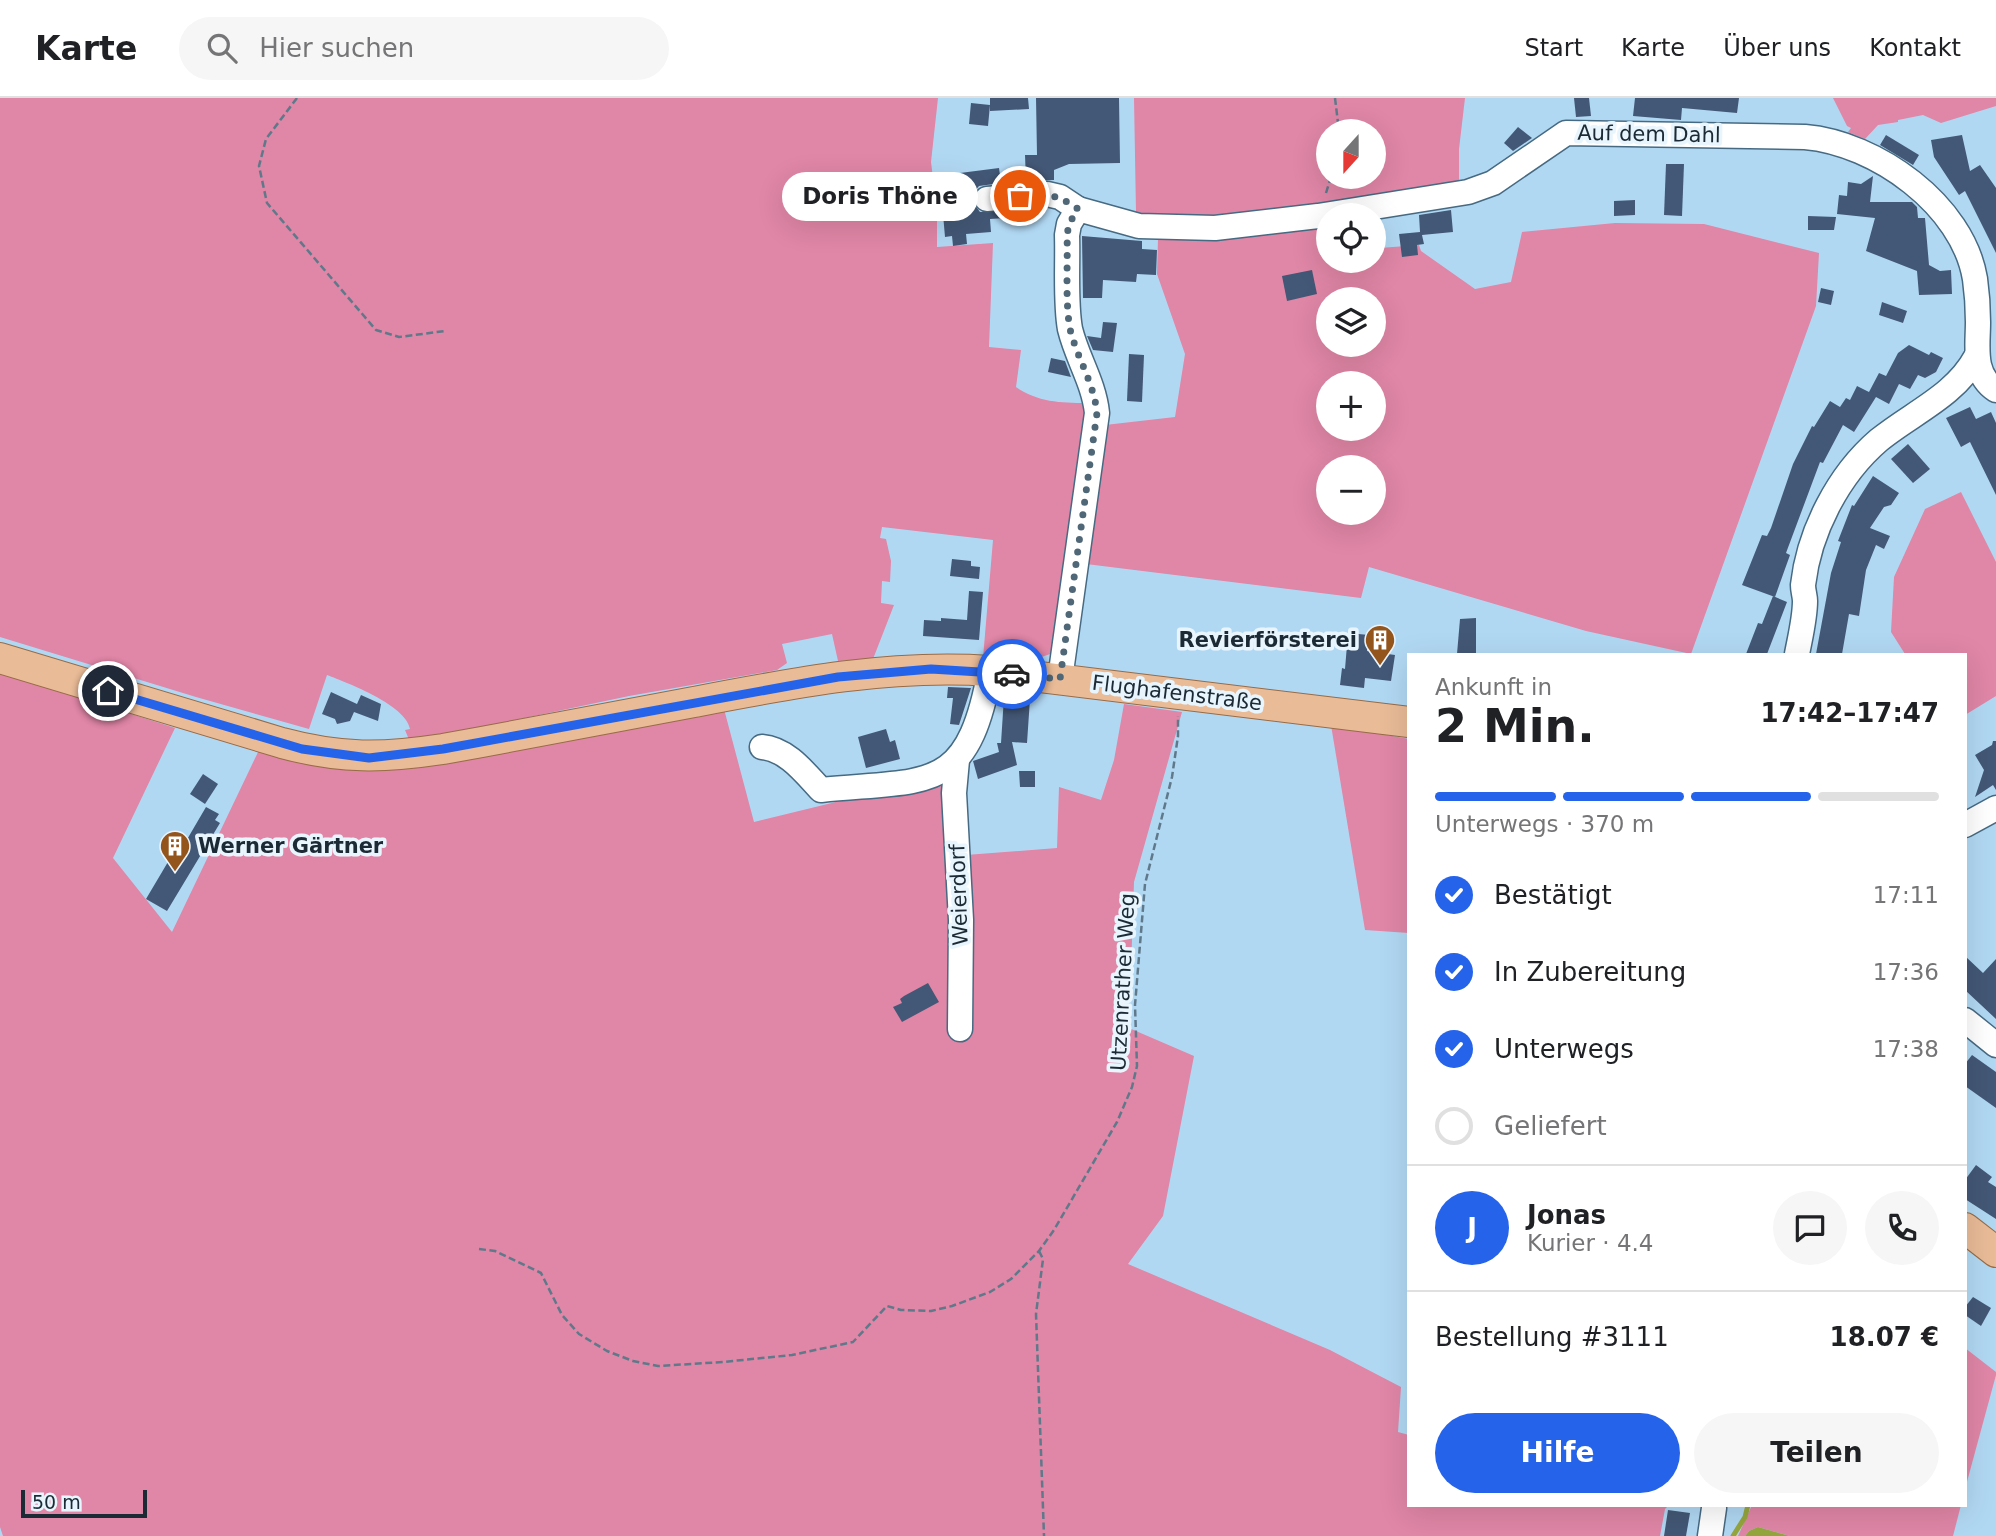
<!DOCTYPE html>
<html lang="de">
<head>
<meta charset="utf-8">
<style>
	:root { --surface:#fff; --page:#f6f6f6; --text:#202124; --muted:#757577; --line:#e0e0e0; --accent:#2563eb }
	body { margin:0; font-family:"DejaVu Sans",sans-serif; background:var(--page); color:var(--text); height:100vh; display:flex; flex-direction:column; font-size:26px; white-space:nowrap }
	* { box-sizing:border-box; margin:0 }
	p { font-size:23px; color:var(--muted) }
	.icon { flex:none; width:38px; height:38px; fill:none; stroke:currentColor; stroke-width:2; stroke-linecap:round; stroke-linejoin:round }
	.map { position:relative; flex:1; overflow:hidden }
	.details { position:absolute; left:1407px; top:555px; width:560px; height:854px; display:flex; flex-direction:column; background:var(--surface); border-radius:0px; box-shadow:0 7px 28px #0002 }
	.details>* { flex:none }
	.needle { width:46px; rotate:201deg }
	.tools { position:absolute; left:1316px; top:21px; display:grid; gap:14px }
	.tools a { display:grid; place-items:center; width:70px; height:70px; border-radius:50%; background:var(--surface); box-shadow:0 7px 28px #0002; font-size:35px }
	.scale { position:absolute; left:21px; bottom:18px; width:126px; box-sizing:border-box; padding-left:7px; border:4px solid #1b2a34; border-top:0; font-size:19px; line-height:24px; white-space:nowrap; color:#1b2a34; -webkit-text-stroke:5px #e9f5fd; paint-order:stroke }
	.pin { position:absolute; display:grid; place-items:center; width:60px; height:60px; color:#fff; margin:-30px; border:4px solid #fff; border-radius:50%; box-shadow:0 2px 7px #0007 }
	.courier { position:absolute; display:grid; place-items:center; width:70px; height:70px; margin:-35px; border:5px solid #2563eb; border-radius:50%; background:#fff; color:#222; box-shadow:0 2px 9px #0007 }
	.bubble { position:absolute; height:49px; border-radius:24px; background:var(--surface); box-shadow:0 7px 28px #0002; font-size:23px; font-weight:700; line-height:49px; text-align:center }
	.summary em { font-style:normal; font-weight:700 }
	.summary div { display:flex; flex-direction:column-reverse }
	.summary { display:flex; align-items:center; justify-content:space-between; height:119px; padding:0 28px }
	h1 { font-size:46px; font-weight:700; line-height:52px }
	.bar { display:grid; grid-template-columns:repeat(4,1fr); gap:10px 7px; align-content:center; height:84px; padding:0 28px }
	.bar i { height:9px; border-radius:5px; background:var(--line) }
	.bar .on { background:var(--accent) }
	.bar p { grid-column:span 4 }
	.line { display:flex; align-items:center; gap:18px; padding:0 28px; border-top:2px solid var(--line) }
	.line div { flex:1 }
	.round { display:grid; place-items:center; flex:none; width:74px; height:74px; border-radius:37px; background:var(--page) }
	ol { padding:0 28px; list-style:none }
	li { display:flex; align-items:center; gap:21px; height:77px }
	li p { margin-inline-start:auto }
	li .icon { padding:7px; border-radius:50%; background:var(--accent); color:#fff; stroke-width:4 }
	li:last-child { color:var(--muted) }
	li i { width:38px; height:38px; border:4px solid var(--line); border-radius:50% }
	.button { display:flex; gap:14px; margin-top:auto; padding:14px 28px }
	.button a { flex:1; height:80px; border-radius:42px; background:var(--accent); color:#fff; font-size:28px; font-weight:700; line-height:80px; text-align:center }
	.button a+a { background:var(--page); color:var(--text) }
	header { display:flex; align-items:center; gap:42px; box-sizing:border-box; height:98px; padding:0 35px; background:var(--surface); border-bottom:2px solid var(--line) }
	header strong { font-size:33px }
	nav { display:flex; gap:38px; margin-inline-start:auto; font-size:24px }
	.search { width:490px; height:63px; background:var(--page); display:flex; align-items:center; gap:18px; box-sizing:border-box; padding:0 24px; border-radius:38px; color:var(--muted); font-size:26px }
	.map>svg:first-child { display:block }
	.green { fill:#e086a6; fill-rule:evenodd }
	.water { fill:#96a63e }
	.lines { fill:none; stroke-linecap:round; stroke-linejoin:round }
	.stream { stroke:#96a63e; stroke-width:5 }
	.building { fill:#435876 }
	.minor-casing { stroke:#466a82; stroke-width:27 }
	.major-casing { stroke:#986b47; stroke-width:32 }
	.path { stroke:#5f798a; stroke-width:2.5; stroke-dasharray:7 3.5; stroke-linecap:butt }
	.minor { stroke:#fff; stroke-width:24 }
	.major { stroke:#e9bb97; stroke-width:30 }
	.done { stroke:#506777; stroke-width:7; stroke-dasharray:0 12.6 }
	.route { stroke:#2563eb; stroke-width:9 }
	.labels { text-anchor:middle; stroke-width:7; stroke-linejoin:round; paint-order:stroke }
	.street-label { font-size:21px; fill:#1b2a34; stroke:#e9f5fd }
	.poi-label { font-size:21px; font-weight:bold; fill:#1b2a34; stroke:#e9f5fd; text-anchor:end }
</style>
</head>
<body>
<header>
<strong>Karte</strong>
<div class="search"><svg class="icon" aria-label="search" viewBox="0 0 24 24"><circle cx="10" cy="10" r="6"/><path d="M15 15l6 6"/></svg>Hier suchen</div>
<nav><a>Start</a><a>Karte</a><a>Über uns</a><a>Kontakt</a></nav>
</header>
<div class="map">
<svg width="1996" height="1438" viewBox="0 0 1996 1438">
	<rect width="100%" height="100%" fill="#b1d8f3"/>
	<g class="green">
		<path d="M0 0H938L931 64 937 112V149L993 145 989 249 1021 252 1016 289C1037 304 1061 305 1086 305L1088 325 1056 554 1024 565 983 560 993 442 882 429 880 440 886 441 891 463 890 484 882 483 881 505 894 507 873 561 838 563 832 536 782 546 787 565 777 572 629 598 410 644 405 632 410 631C406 607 348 585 327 577L309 631 196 599 0 539Z"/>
		<path d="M1134 0H1465L1459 51V88L1375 109 1380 150 1419 147 1421 153 1475 191 1511 184 1522 134 1615 125 1704 126 1819 155 1816 208 1691 556 1586 533 1369 469 1361 500 1086 466 1105 327 1175 319 1185 256 1157 176 1158 140 1136 115ZM1328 33H1374V79H1328ZM1328 117H1374V163H1328ZM1328 201H1374V247H1328ZM1328 285H1374V331H1328ZM1328 369H1374V415H1328Z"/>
		<polygon points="1833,0 1996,0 1996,8 1941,25 1923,17 1898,22 1898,24 1878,27 1865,41 1848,34 1851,30 1847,28"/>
		<polygon points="1961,394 1996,464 1996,598 1965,617 1965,556 1905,556 1891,534 1894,479 1925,411"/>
		<polygon points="0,574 175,630 113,760 172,834 259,652 334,670 382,672 724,611 754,724 963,673 966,757 1057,750 1059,689 1101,702 1114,662 1124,606 1182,614 1134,784 1129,930 1194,958 1163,1118 1128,1166 1330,1252 1401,1289 1398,1334 1409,1337 1409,1407 1669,1407 1665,1411 1660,1438 3,1438 0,1429"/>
		<polygon points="1331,627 1409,641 1409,835 1365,832"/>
		<polygon points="1965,1250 1996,1274 1996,1277 1965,1391"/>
		<polygon points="1752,1407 1961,1407 1953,1438 1790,1438 1758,1429 1749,1433 1745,1438 1738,1438"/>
	</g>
	<polygon class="water" points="1758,1429 1790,1438 1745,1438 1749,1433"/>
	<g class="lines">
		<polyline class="stream" points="1733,1438 1745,1419 1748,1407"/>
	</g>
	<g class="building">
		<polygon points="990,0 1028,0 1029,11 990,13"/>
		<polygon points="1036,0 1119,0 1120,65 1069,66 1054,72 1054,82 1026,83 1025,57 1037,57"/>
		<polygon points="1574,0 1589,0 1591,18 1576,19"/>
		<polygon points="1635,0 1739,0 1737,15 1682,10 1681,22 1633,18"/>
		<polygon points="971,5 990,7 988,28 969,26"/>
		<polygon points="1518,29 1532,40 1513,53 1504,45"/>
		<polygon points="1886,37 1919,57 1913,67 1880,47"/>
		<polygon points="1962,37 1970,73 1980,67 1996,90 1996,155 1965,93 1959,97 1934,59 1931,42"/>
		<polygon points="1666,66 1684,66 1682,118 1664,117"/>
		<polygon points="999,70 1001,85 979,88 974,94 972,103 980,114 1004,114 1005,120 990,121 991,134 966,136 967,146 953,148 952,138 945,139 943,116 964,115 960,75"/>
		<polygon points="1873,78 1870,104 1912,104 1917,109 1918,120 1925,120 1929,167 1940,173 1951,172 1952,196 1919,197 1917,173 1866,153 1875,120 1837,116 1839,97 1847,98 1848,84 1861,86"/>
		<polygon points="1635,102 1635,117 1614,118 1614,103"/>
		<polygon points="1451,112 1453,134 1422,137 1424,146 1417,147 1418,157 1402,159 1399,136 1420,134 1419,117"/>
		<polygon points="1808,118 1836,119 1834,132 1808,132"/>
		<polygon points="1082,138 1142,143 1142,151 1157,152 1156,177 1137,176 1136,184 1103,182 1102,200 1083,200"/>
		<polygon points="1312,172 1317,196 1287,203 1282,178"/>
		<polygon points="1821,190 1834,193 1831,207 1818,204"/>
		<polygon points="1882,204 1907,213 1903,225 1879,217"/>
		<polygon points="1103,224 1117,225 1113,254 1093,252 1087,238 1101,240"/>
		<polygon points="1909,247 1929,257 1931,254 1943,260 1936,274 1925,280 1918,277 1910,291 1899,286 1889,306 1876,299 1854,334 1843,327 1823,365 1820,364 1786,455 1790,457 1775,499 1742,487 1762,437 1767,438 1771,430 1793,366 1812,328 1814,329 1830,303 1840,309 1846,300 1850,302 1857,288 1869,294 1879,275 1886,278 1898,255"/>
		<polygon points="1129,256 1144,257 1142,304 1127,303"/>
		<polygon points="1051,260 1065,263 1071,279 1048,274"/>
		<polygon points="1970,309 1976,321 1991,314 1996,325 1996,397 1970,344 1961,349 1946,320"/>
		<polygon points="1908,346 1930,371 1913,385 1891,361"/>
		<polygon points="1873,378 1899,395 1891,407 1884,409 1870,430 1890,438 1884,451 1876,447 1866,472 1859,518 1849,516 1842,556 1816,556 1831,475 1841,444 1838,443 1852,407 1854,408"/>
		<polygon points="952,461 971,463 971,468 980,469 979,481 950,478"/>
		<polygon points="969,493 983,494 979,542 923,538 924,522 941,523 941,520 967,522"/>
		<polygon points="1773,498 1787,504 1767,556 1746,556 1758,525 1762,526"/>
		<polygon points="1476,520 1476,556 1457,556 1460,521"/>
		<polygon points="1348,535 1369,537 1367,553 1395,557 1391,583 1365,580 1364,590 1340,587 1342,570 1345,571"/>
		<polygon points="948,589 971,590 959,627 950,626 953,600 947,600"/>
		<polygon points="331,594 357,606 361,597 381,606 378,623 354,614 350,623 337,626 335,621 322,616"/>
		<polygon points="1004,599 1030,601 1027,645 1012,644 1017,667 978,681 973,663 999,654 997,645 1001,645"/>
		<polygon points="886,631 890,644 895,642 900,661 866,670 858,639"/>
		<polygon points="1993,643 1996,643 1996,692 1993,687 1975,699 1984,672 1975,657 1992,647"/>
		<polygon points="1019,673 1035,673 1035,689 1020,689"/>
		<polygon points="203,676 218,686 205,706 190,696"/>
		<polygon points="206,709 219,716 215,722 220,725 167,813 146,801 178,747 182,750"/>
		<polygon points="1965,858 1983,875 1996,861 1996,921 1965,892"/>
		<polygon points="928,885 939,904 902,924 893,909 902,905 900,901 904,898"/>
		<polygon points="1972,957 1996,974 1996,1010 1965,988 1965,966"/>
		<polygon points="1976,1067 1992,1079 1988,1084 1996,1089 1996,1121 1965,1101 1965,1082"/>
		<polygon points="1973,1199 1991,1210 1981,1228 1965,1217 1965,1209"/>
		<polygon points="1668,1412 1690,1415 1686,1438 1664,1438"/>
	</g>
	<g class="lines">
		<g class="minor-casing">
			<g id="minor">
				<polyline points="987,101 1047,96 1060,99 1078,111"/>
				<path d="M1797 556C1800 540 1805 520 1805 503 1805 498 1803 493 1803 487 1809 434 1838 377 1879 342 1912 315 1955 298 1976 259"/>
				<path d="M1060 581 1097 315C1094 285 1077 260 1070 231 1065 204 1068 165 1067 137L1069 126 1078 111 1139 128 1215 130 1318 118 1468 94 1493 85 1566 35 1805 39C1876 45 1963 107 1975 181 1977 195 1978 210 1978 224 1978 249 1972 276 1996 292"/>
				<path d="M762 649C787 651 805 675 821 692 930 681 967 697 990 573"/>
				<polyline points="957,662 954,695 961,822 960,931"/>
				<polyline points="1965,727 1996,710"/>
				<polyline points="1965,922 1996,947"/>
				<polyline points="1710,1438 1714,1410"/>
			</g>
		</g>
		<g class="major-casing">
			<g id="major">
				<path d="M0 560 282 645C341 661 383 660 443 651 527 636 611 620 694 604 793 585 890 566 990 573L1409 624"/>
				<polyline points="1965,1130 1996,1154"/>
			</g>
		</g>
		<g class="path">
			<polyline points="297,0 266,41 259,68 267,105 376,232 399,239 445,233"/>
			<polyline points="1335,0 1339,33"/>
			<polyline points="1326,95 1331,79"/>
			<polyline points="479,1151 495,1153 541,1175 562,1217 579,1236 607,1253 633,1263 658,1268 723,1264 792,1257 853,1244 887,1208 901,1212 931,1213 952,1208 990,1194 1011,1181 1039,1153 1054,1132 1117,1024 1132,989 1137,968 1135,907 1145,786 1172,679 1178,638 1178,618"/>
			<polyline points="1039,1153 1043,1161 1036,1216 1044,1438"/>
		</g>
		<use href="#minor" class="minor"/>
		<use href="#major" class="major"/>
	</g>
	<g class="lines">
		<path class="done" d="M1012 576 1060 581 1097 315C1094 285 1077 260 1070 231 1065 204 1068 165 1067 137L1069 126 1078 111C1055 95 1047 96 1020 98"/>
		<polyline class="route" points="108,593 302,651 369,660 443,651 838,579 931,571 1012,576"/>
	</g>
	<defs>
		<g id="building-pin" transform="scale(1.575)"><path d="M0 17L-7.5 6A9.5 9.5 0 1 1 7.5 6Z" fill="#94551d" stroke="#e9f5fd"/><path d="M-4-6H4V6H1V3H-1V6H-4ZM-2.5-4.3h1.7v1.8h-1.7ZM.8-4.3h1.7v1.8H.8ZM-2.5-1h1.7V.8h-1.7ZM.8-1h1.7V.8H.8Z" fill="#fff"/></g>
	</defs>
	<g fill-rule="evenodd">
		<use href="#building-pin" x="1380" y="542"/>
		<use href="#building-pin" x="175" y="748"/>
	</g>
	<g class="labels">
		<g class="street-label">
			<text transform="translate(1649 36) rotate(1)" y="7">Auf dem Dahl</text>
			<text transform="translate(1177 595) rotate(7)" y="7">Flughafenstraße</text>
			<text transform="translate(959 797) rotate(-92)" y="7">Weierdorf</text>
			<text transform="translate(1123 884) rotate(-87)" y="7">Utzenrather Weg</text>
		</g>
		<g class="poi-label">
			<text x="1357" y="549">Revierförsterei</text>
			<text x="198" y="755" text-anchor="start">Werner Gärtner</text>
		</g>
	</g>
</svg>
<div class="tools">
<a><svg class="needle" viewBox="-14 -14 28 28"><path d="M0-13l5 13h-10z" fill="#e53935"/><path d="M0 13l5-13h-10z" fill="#757577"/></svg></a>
<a><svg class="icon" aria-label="locate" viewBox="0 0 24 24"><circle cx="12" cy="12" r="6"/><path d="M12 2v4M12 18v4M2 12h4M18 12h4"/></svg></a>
<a><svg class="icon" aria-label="layers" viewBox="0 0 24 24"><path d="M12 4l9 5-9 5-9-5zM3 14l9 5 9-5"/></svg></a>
<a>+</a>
<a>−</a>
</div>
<div class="scale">50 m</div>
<div class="pin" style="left:1020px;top:98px;background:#ea580c"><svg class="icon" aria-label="bag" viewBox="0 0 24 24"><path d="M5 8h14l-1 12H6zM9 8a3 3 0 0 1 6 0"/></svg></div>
<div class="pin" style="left:108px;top:593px;background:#1f2937"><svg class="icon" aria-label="home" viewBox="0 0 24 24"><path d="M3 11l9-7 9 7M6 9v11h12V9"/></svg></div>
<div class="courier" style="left:1012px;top:576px"><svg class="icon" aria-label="car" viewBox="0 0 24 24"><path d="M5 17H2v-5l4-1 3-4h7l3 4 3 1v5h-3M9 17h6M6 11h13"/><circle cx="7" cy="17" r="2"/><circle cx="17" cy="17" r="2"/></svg></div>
<div class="bubble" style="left:782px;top:74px;width:196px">Doris Thöne</div>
<section class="details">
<div class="summary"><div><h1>2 Min.</h1><p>Ankunft in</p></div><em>17:42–17:47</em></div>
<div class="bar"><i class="on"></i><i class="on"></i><i class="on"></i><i></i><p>Unterwegs · 370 m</p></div>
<ol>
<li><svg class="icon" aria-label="check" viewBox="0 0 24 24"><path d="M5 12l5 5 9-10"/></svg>Bestätigt<p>17:11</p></li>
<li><svg class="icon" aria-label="check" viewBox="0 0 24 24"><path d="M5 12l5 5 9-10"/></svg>In Zubereitung<p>17:36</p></li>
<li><svg class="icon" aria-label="check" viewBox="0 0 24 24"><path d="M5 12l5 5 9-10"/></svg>Unterwegs<p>17:38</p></li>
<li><i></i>Geliefert</li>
</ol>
<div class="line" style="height:126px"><b class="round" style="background:var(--accent);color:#fff">J</b><div><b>Jonas</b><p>Kurier · 4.4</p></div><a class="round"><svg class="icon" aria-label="chat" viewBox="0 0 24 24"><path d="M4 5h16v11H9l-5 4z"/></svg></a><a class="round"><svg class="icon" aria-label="phone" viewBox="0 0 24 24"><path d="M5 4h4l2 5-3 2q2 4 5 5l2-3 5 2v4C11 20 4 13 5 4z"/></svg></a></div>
<div class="line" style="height:91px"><div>Bestellung #3111</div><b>18.07 €</b></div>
<div class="button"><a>Hilfe</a><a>Teilen</a></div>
</section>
</div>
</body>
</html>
